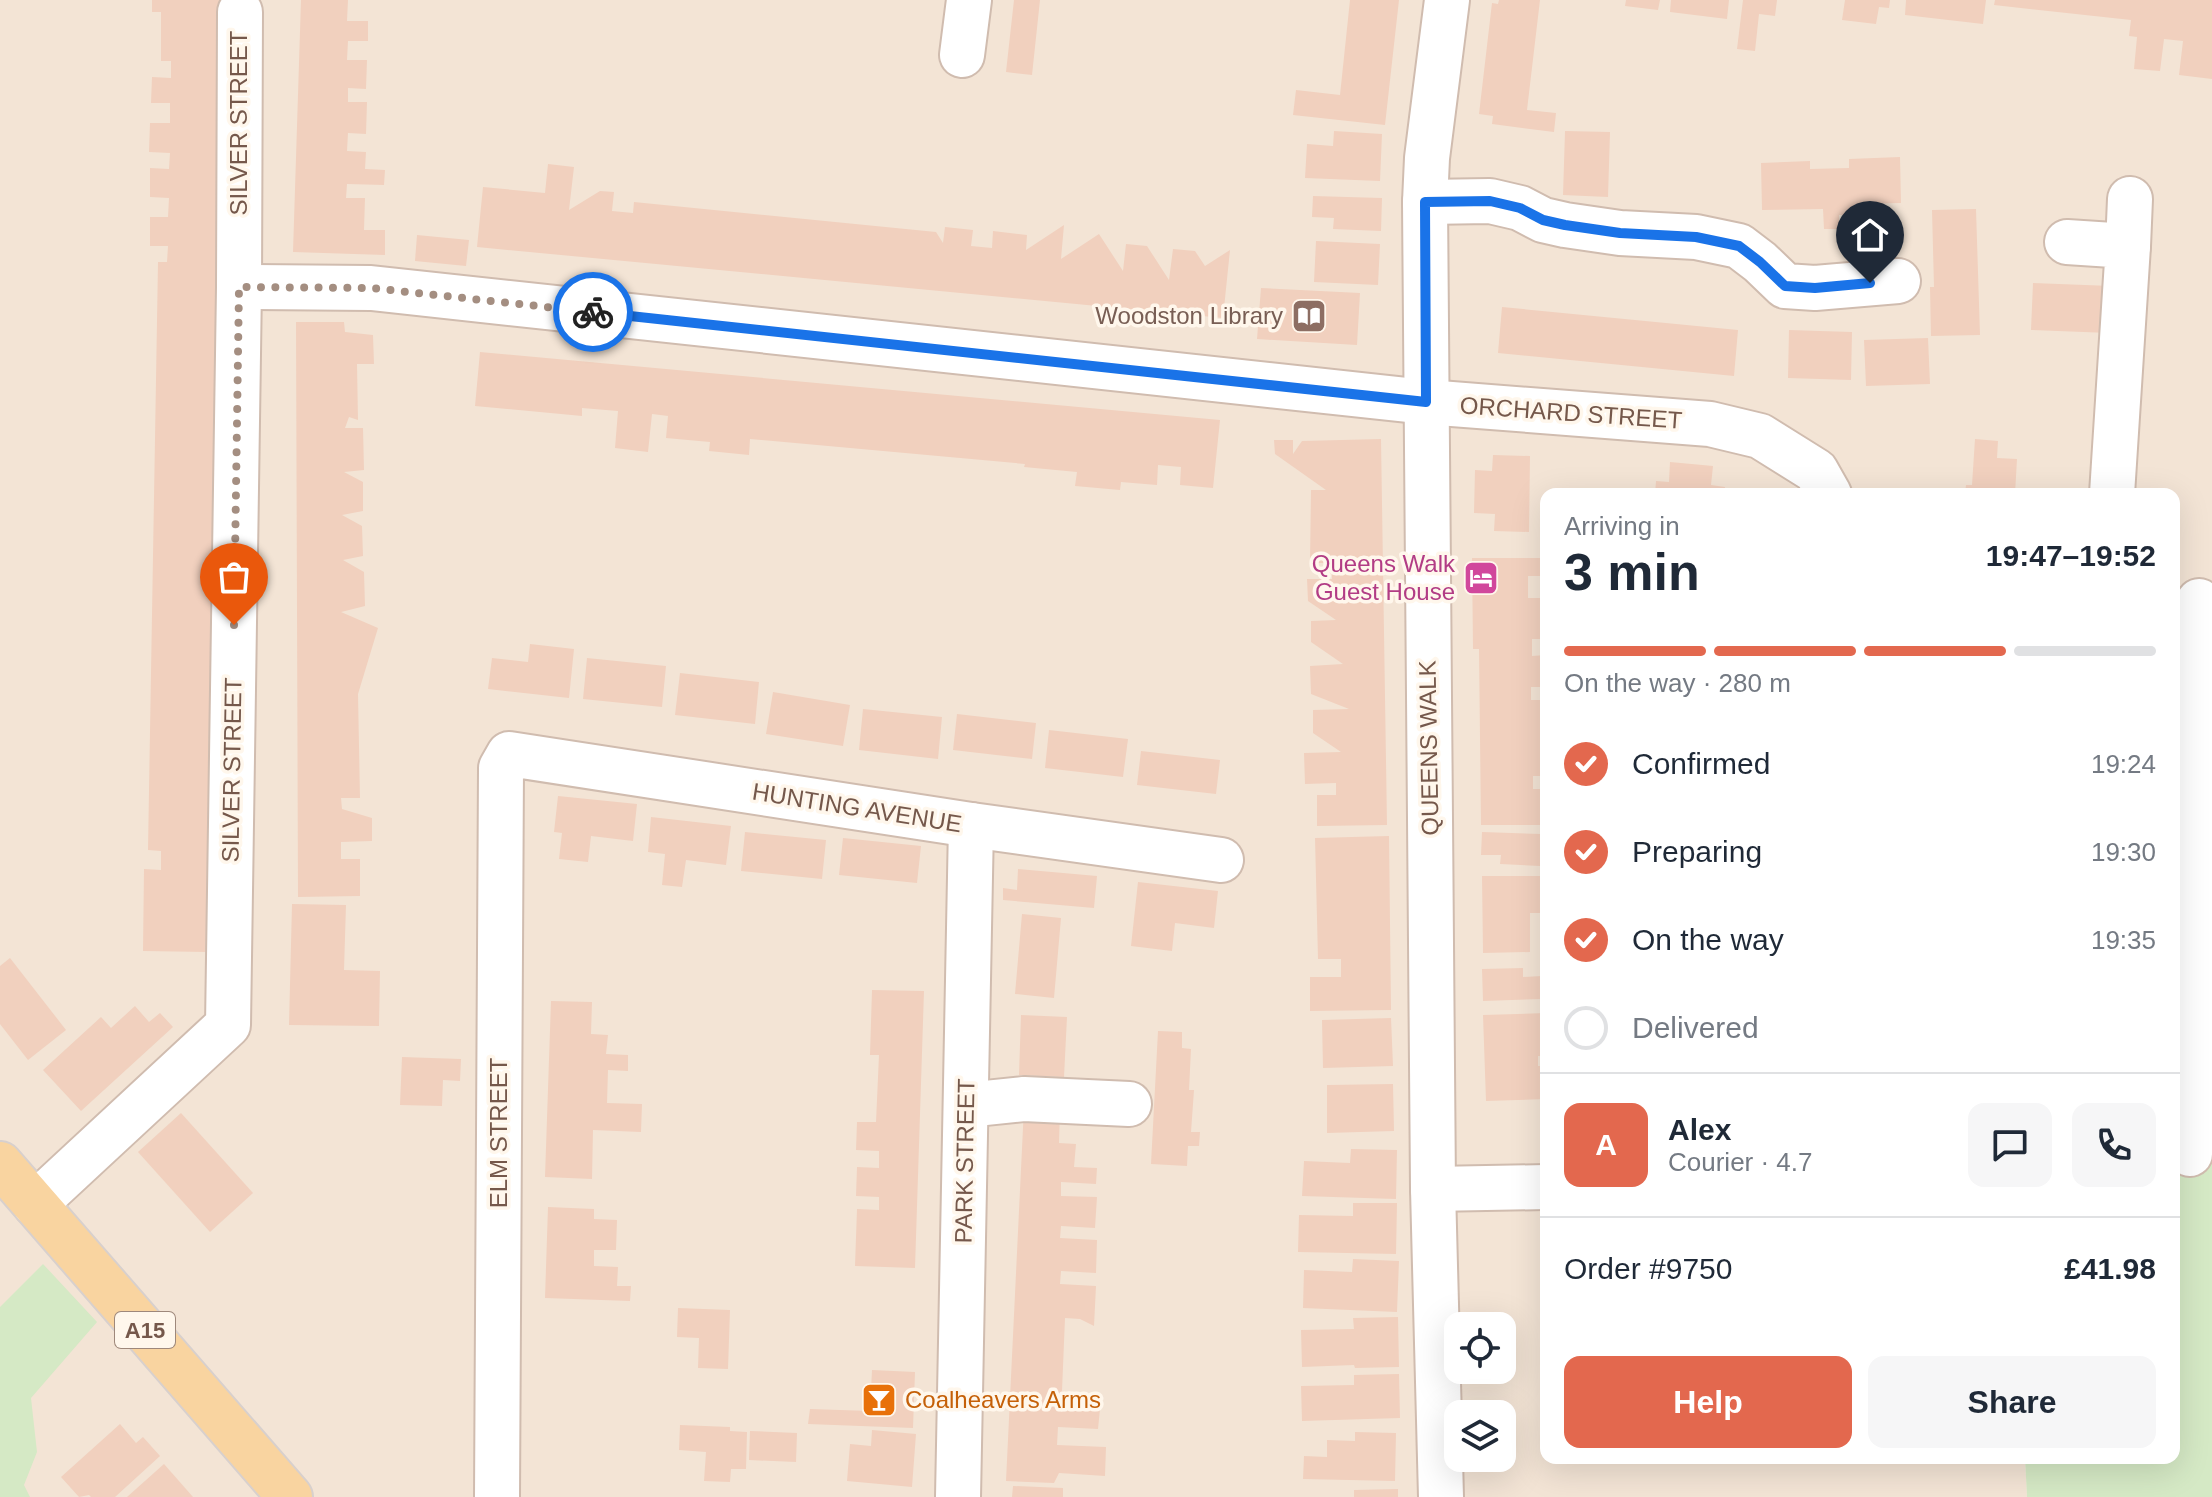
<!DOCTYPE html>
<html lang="en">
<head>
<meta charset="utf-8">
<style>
	:root { --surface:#fff; --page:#f6f6f7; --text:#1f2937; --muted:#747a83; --line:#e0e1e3; --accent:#e3684e }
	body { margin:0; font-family:Helvetica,sans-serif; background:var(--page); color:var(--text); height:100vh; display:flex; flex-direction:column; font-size:30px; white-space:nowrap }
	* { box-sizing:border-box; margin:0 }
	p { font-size:26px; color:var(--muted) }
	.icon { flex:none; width:44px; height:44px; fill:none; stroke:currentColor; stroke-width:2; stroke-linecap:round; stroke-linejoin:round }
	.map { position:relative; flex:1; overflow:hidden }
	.drawer { position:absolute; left:1540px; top:488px; width:640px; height:976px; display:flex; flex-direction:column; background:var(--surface); border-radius:16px; box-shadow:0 8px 32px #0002 }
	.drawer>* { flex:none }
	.tools { position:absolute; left:1444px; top:1312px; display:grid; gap:16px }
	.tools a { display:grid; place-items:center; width:72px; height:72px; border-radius:16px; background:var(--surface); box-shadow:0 8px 32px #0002; font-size:40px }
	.pin { position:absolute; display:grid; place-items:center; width:68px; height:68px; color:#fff; margin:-82px -34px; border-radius:50% 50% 50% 0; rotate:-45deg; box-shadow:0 0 8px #0007 }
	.pin .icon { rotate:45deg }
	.courier { position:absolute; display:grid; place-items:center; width:80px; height:80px; margin:-40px; border:6px solid #1a73e8; border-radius:50%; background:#fff; color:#222; box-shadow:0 2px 10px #0007 }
	.headline em { font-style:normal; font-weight:700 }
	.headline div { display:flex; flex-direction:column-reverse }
	.headline { display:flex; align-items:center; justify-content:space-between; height:136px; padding:0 24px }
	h1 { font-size:52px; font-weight:700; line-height:60px }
	.bar { display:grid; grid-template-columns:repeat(4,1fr); gap:12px 8px; align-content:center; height:96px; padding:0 24px }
	.bar i { height:10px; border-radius:6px; background:var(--line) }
	.bar .selected { background:var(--accent) }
	.bar p { grid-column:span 4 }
	.line { display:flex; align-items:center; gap:20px; padding:0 24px; border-top:2px solid var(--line) }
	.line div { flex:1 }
	.round { display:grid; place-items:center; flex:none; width:84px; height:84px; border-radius:16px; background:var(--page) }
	ol { padding:0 24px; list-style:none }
	li { display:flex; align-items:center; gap:24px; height:88px }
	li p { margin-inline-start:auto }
	li .icon { padding:8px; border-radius:50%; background:var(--accent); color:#fff; stroke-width:4 }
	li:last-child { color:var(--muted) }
	li i { width:44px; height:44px; border:4px solid var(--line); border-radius:50% }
	.primary-button { display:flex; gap:16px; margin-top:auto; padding:16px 24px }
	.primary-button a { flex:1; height:92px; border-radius:16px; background:var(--accent); color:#fff; font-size:32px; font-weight:700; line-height:92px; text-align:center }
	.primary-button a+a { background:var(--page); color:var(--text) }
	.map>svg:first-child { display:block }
	.residential { fill:#f3e4d5; fill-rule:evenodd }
	.green { fill:#d5e9c5 }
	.building { fill:#f1d0be }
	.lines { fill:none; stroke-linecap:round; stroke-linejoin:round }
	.minor-casing { stroke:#d0bcaf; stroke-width:48 }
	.major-casing { stroke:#d8d0cd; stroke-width:48 }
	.minor { stroke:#fff; stroke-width:44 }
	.major { stroke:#f9d4a0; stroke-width:44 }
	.done { stroke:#a48e81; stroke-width:8; stroke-dasharray:0 14.4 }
	.route { stroke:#1a73e8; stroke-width:10 }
	.labels { text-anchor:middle; stroke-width:7; stroke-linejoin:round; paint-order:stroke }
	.shield { fill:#fff7ec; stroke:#9e887b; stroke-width:2 }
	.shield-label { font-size:22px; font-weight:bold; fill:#75584b }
	.street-label { font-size:24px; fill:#75584b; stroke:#fff7ec }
	.education-label { font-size:24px; fill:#785e54; stroke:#fff7ec; text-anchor:end }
	.hotel-label { font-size:24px; fill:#b23c85; stroke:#fff7ec; text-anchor:end }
	.food-label { font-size:24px; fill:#c56008; stroke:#fff7ec; text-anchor:start }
</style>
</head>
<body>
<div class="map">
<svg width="2212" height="1497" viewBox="0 0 2212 1497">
	<rect width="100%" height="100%" fill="#fcf2e6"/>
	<path class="residential" d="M0 0H2212V1163L2174 1162V494H1546V1458H2025L2027 1497H0ZM1458 1326H1502V1370H1458ZM1458 1414H1502V1458H1458Z"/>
	<g class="green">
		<polygon points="2174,1162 2212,1163 2212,1497 2027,1497 2025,1458 2174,1458"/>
		<polygon points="43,1264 97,1322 31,1398 37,1452 24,1485 30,1497 0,1497 0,1307"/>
	</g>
	<g class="building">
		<polygon points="152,0 224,0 207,952 143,951 144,869 161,870 161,851 148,850 158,262 167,262 168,246 150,246 150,217 168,217 169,198 150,197 150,168 169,169 170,153 149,152 150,123 170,123 170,103 151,103 152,77 171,78 171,61 161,61 161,12 152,12"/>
		<polygon points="301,0 348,0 347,21 368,21 368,41 348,41 347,60 367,60 366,89 348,88 348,102 367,102 366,134 348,133 347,151 366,152 365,169 385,170 384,185 347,184 346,198 365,198 364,230 385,230 385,255 293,252"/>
		<polygon points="1014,0 1040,0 1032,75 1006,72"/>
		<polygon points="1350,0 1399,0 1385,125 1293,115 1296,90 1340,95"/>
		<polygon points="1499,0 1540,0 1527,110 1556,113 1554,132 1492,124 1493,116 1479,114 1492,3 1498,4"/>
		<polygon points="1626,0 1660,0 1658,10 1625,6"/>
		<polygon points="1671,0 1729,0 1727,19 1670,12"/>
		<polygon points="1743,0 1777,0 1775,16 1759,14 1755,51 1737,49"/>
		<polygon points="1845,0 1890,0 1889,8 1879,7 1876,24 1842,20"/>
		<polygon points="1906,0 1986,0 1983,24 1905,15"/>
		<polygon points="1995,0 2212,0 2212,79 2179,75 2183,41 2164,39 2160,71 2134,69 2137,37 2129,36 2131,20 1994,5"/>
		<polygon points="1334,131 1382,134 1380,181 1305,178 1307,144 1333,146"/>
		<polygon points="1565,131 1610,132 1608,197 1563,195"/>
		<polygon points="1900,157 1901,203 1855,204 1855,215 1839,215 1839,229 1824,229 1823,209 1762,210 1761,163 1810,161 1810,169 1849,168 1849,159"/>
		<polygon points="548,164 574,167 569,210 600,191 614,192 612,211 633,213 634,202 936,232 943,243 945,227 973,230 971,246 992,248 993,231 1027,235 1026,250 1064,225 1061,259 1099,234 1123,271 1126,244 1147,246 1169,280 1173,249 1195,251 1205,266 1230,250 1223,318 477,247 483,187 545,193"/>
		<polygon points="1313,196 1382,198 1381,231 1333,229 1334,218 1312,217"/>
		<polygon points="1976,209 1980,335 1931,336 1930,287 1934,287 1932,210"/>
		<polygon points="417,235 469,240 466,266 415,261"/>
		<polygon points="1316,241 1380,244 1378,285 1314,282"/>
		<polygon points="2033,283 2111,286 2109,333 2031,330"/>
		<polygon points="1261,288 1360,293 1357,345 1257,339"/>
		<polygon points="1502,307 1738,330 1734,376 1498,353"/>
		<polygon points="296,322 344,322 345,332 373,335 374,364 357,364 358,420 349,417 345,428 363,428 364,470 344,472 363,482 363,511 342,515 362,526 363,556 343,560 364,572 365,606 341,612 378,628 358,694 360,798 341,798 342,809 372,818 372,841 341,842 341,859 360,859 360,896 298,897"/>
		<polygon points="1789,330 1852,332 1851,380 1788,378"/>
		<polygon points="1928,338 1930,384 1866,386 1864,340"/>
		<polygon points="480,352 1220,420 1213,488 1180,485 1181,467 1158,465 1157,485 1121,482 1120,490 1075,486 1077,472 1024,467 1025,464 750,439 749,455 709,451 710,442 666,438 668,416 652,414 648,452 615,448 618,411 582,408 582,416 475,406"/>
		<polygon points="1381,439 1387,825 1317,826 1317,795 1336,795 1336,783 1305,784 1304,753 1341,752 1313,733 1313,710 1349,709 1311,694 1310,666 1343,664 1311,642 1311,621 1336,620 1308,601 1307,579 1332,579 1332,563 1310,563 1311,490 1326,490 1275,454 1274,440 1293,440 1293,454 1302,441"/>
		<polygon points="1975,439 1998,441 1997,458 2017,459 2015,494 1965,494 1966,485 1972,485"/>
		<polygon points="1493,455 1530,456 1529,532 1494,531 1495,514 1474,513 1475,470 1492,471"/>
		<polygon points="1670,462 1713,466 1711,485 1725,487 1724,494 1655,494 1656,481 1669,482"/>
		<polygon points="1472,558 1546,558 1546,576 1528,576 1528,598 1546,598 1546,639 1532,639 1532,656 1546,655 1546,687 1531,687 1531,700 1546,700 1546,776 1533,776 1533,789 1546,789 1546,825 1481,825 1479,649 1473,649"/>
		<polygon points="530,644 574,649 569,698 488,689 492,658 528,662"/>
		<polygon points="587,658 666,666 662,707 583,699"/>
		<polygon points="680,673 759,682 755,724 675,715"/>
		<polygon points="773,692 850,705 843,746 766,734"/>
		<polygon points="863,709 942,717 938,759 859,750"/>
		<polygon points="957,714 1036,723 1032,759 953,750"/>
		<polygon points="1049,730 1128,739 1123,777 1045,768"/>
		<polygon points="1141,751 1220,760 1216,794 1137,785"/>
		<polygon points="558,796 637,804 633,841 591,836 588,862 559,859 562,833 554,832"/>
		<polygon points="651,817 731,826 726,865 686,860 682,887 662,885 665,854 648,852"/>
		<polygon points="745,832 826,840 822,879 741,871"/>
		<polygon points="1482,832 1541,834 1540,866 1500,864 1501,855 1481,855"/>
		<polygon points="1389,836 1391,1010 1310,1011 1310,977 1341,977 1341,959 1318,959 1315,838"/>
		<polygon points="843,838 921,846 917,883 839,875"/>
		<polygon points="1018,869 1097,876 1094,908 1003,900 1003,888 1017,890"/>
		<polygon points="1482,876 1546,876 1546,913 1530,913 1530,952 1483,953"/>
		<polygon points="1138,882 1218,891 1214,928 1175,923 1172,951 1131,946"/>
		<polygon points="292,904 346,905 344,970 380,971 379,1026 289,1025"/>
		<polygon points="1022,914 1061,918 1054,998 1015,994"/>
		<polygon points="10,958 66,1030 28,1060 0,1024 0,966"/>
		<polygon points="1523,968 1523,977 1542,976 1542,999 1483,1001 1482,969"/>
		<polygon points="872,990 924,991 915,1268 855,1266 857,1209 879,1210 879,1197 856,1196 857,1167 879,1168 879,1151 856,1150 857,1122 876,1122 879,1055 870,1055"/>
		<polygon points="551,1001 592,1002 591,1034 608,1035 606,1054 628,1055 628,1071 608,1070 607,1103 642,1104 641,1132 593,1130 592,1179 545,1177"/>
		<polygon points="135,1006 149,1022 160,1013 173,1027 81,1111 43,1070 101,1017 111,1028"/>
		<polygon points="1546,1013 1546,1056 1538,1056 1538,1066 1546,1066 1546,1099 1486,1101 1483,1015"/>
		<polygon points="1021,1015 1067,1017 1064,1077 1019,1075"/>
		<polygon points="1391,1018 1393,1066 1323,1068 1322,1020"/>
		<polygon points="1158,1031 1182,1032 1182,1048 1191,1049 1189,1090 1194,1090 1191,1132 1200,1132 1199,1146 1188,1146 1187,1166 1151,1164"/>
		<polygon points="402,1057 461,1059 460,1081 443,1080 442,1106 400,1105"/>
		<polygon points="1393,1084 1394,1131 1327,1133 1327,1085"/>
		<polygon points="1024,1107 1060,1109 1059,1143 1076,1144 1074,1167 1097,1168 1096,1184 1061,1182 1061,1196 1097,1197 1095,1228 1061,1226 1060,1238 1097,1240 1096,1273 1061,1271 1060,1284 1096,1286 1094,1326 1080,1319 1065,1318 1062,1391 1100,1409 1098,1429 1058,1427 1057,1445 1106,1447 1105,1476 1059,1473 1054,1483 1006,1481"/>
		<polygon points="181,1113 253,1193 210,1232 138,1152"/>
		<polygon points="1351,1149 1397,1150 1396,1199 1302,1196 1304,1161 1350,1163"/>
		<polygon points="1353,1203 1397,1203 1396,1254 1298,1252 1299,1215 1353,1216"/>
		<polygon points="548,1207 594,1209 594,1219 617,1220 616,1250 594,1250 594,1266 618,1267 617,1286 631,1286 630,1301 545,1298"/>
		<polygon points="1353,1259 1399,1261 1397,1312 1303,1308 1304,1270 1352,1272"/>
		<polygon points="678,1308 730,1310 728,1369 698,1368 699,1338 677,1337"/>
		<polygon points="1398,1317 1399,1367 1355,1368 1354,1365 1302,1367 1301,1330 1354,1329 1353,1318"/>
		<polygon points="872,1370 915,1372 913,1428 808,1424 810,1409 870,1411"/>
		<polygon points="1399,1374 1400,1418 1302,1421 1301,1386 1354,1385 1354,1375"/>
		<polygon points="120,1424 136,1443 143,1437 160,1456 115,1497 91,1497 89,1495 79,1497 61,1477"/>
		<polygon points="680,1425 730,1427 730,1431 747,1432 746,1469 731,1469 730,1482 704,1481 706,1452 679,1450"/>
		<polygon points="872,1430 916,1434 912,1487 847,1481 850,1444 871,1446"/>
		<polygon points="750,1431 797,1433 796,1462 749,1460"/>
		<polygon points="1355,1432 1396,1433 1395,1481 1303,1479 1304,1456 1327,1457 1327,1440 1355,1441"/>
		<polygon points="164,1464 193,1497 127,1497"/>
		<polygon points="1013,1486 1063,1488 1063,1497 1012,1497"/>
		<polygon points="1398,1489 1398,1497 1354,1497 1354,1490"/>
	</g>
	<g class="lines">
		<g class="minor-casing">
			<g id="minor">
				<polyline points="962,55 969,0"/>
				<polyline points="1425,202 1490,201 1520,208 1543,220 1565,225 1620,233 1696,237 1739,246 1760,262 1785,286 1815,288 1898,281"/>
				<polyline points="2067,242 2128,246 2112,494"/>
				<polyline points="2128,246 2130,199"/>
				<polyline points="239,287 371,288 1426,402 1710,424 1760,436 1816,471 1829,494"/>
				<polyline points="966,1105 1024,1099 1129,1104"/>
				<polyline points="2190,1154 2199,601"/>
				<polyline points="1433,1189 1546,1187"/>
				<polyline points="35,1204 228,1025 239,287 240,12"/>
				<polyline points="497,1497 501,768 509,754 971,825 1221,860"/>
				<polyline points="958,1497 971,825"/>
				<polyline points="1441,1497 1433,1189 1425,202 1427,158 1447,0"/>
			</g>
		</g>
		<g class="major-casing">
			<polyline id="major" points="0,1164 290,1497"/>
		</g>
		<use href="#minor" class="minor"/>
		<use href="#major" class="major"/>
	</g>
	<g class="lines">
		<polyline class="done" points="234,625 239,287 371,288 593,312"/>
		<polyline class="route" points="593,312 1426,402 1425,202 1490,201 1520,208 1543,220 1565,225 1620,233 1696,237 1739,246 1760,262 1785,286 1815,288 1870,283"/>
	</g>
	<defs>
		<g id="library-square" transform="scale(1.8)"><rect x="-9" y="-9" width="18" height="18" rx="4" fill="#8d6e63" stroke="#fff7ec"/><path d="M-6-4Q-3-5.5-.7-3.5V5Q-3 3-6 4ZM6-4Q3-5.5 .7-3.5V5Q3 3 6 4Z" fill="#fff"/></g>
		<g id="hotel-square" transform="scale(1.8)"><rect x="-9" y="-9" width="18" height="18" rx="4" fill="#d1479c" stroke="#fff7ec"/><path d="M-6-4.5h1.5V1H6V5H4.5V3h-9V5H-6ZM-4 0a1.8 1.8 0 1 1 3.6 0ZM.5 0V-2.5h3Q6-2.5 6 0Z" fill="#fff"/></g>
		<g id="bar-square" transform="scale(1.8)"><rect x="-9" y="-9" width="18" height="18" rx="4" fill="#e8710a" stroke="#fff7ec"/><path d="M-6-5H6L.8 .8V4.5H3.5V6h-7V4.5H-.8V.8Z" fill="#fff"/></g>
	</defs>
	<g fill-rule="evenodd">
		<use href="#library-square" x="1309" y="316"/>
		<use href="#hotel-square" x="1481" y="578"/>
		<use href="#bar-square" x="879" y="1400"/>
	</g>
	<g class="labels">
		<rect class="shield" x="115" y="1312" width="60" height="36" rx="6"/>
		<g class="shield-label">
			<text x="145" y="1338">A15</text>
		</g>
		<g class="street-label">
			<text transform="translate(239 123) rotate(-90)" y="8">SILVER STREET</text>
			<text transform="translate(1571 413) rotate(4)" y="8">ORCHARD STREET</text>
			<text transform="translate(1429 748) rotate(-91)" y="8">QUEENS WALK</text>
			<text transform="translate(232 770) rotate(-89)" y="8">SILVER STREET</text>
			<text transform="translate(857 808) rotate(9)" y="8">HUNTING AVENUE</text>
			<text transform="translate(499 1133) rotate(-90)" y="8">ELM STREET</text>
			<text transform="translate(965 1161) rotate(-89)" y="8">PARK STREET</text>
		</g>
		<g class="education-label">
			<text x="1283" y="324">Woodston Library</text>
		</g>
		<g class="hotel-label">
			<text x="1455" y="572">Queens Walk<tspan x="1455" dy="28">Guest House</tspan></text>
		</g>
		<g class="food-label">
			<text x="905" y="1408">Coalheavers Arms</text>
		</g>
	</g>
</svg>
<div class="tools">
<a><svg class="icon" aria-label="locate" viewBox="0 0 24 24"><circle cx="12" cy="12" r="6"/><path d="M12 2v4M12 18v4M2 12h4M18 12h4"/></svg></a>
<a><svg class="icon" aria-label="layers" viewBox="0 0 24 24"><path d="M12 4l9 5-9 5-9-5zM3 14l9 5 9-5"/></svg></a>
</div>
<div class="pin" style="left:234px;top:625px;background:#ea580c"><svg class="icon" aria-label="bag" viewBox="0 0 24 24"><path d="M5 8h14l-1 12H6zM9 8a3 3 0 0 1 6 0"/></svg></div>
<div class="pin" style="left:1870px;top:283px;background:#1f2937"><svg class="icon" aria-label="home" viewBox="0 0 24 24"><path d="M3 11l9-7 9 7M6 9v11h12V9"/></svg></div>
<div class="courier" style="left:593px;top:312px"><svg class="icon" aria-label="bike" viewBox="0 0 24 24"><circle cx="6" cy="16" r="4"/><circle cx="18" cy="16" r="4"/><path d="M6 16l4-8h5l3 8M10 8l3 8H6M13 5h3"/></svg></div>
<section class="drawer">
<div class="headline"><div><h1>3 min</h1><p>Arriving in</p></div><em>19:47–19:52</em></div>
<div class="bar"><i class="selected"></i><i class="selected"></i><i class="selected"></i><i></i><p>On the way · 280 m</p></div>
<ol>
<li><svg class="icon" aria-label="check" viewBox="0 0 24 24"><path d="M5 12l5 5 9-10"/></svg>Confirmed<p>19:24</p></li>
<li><svg class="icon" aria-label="check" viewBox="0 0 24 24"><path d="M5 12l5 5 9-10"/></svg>Preparing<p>19:30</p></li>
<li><svg class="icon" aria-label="check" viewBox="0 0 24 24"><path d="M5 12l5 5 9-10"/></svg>On the way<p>19:35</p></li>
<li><i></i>Delivered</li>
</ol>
<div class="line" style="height:144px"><b class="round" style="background:var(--accent);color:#fff">A</b><div><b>Alex</b><p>Courier · 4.7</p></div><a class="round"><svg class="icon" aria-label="chat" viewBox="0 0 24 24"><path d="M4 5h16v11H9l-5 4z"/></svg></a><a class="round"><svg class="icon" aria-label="phone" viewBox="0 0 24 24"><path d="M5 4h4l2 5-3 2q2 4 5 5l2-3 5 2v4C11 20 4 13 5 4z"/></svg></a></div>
<div class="line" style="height:104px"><div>Order #9750</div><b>£41.98</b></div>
<div class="primary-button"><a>Help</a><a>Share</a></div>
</section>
</div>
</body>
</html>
